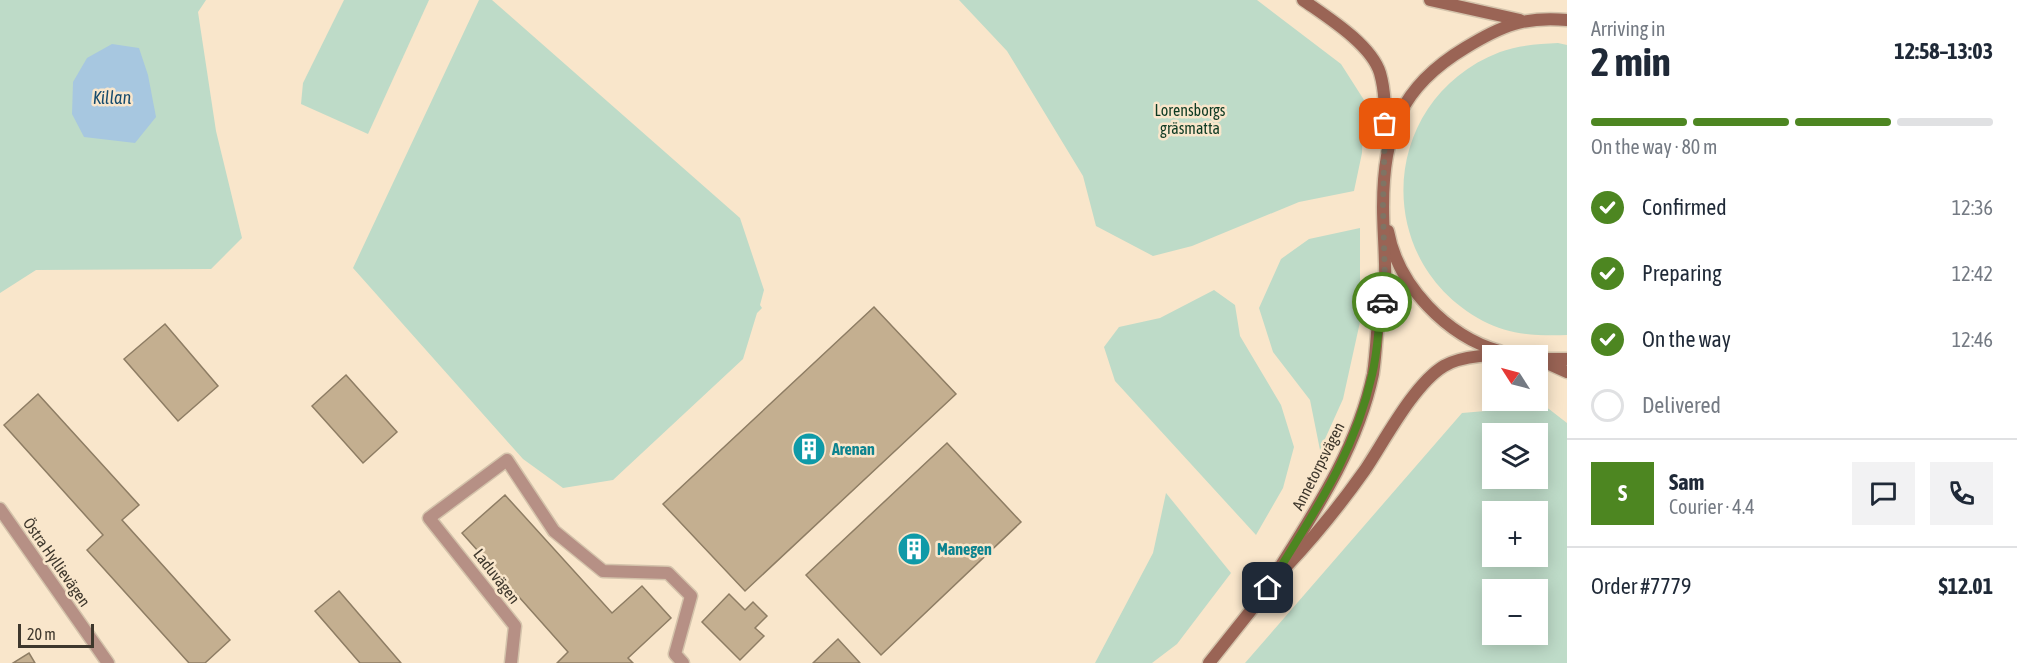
<!DOCTYPE html>
<html lang="en">
<head>
<meta charset="utf-8">
<style>
	:root { --surface:#fff; --page:#f2f2f3; --text:#1f2937; --muted:#747a83; --line:#e0e1e3; --accent:#4d8621 }
	body { margin:0; font-family:"Asap Condensed",sans-serif; background:var(--page); color:var(--text); height:100vh; display:flex; flex-direction:column; font-size:22px; white-space:nowrap }
	* { box-sizing:border-box; margin:0 }
	p { font-size:20px; color:var(--muted) }
	.icon { flex:none; width:33px; height:33px; fill:none; stroke:currentColor; stroke-width:2; stroke-linecap:round; stroke-linejoin:round }
	.map { position:relative; flex:1; overflow:hidden }
	.details { display:flex; flex-direction:column; background:var(--surface); width:450px }
	.details>* { flex:none }
	.needle { width:39px; rotate:306deg }
	.buttons { position:absolute; left:1482px; top:345px; display:grid; gap:12px }
	.buttons a { display:grid; place-items:center; width:66px; height:66px; border-radius:0px; background:var(--surface); box-shadow:0 3px 15px #0003; font-size:30px }
	.scale { position:absolute; left:18px; bottom:15px; width:76px; box-sizing:border-box; padding-left:6px; border:3px solid #3e372c; border-top:0; font-size:16px; line-height:21px; white-space:nowrap; color:#3e372c; -webkit-text-stroke:4px #f9e6cb; paint-order:stroke }
	.pin { position:absolute; display:grid; place-items:center; width:51px; height:51px; color:#fff; margin:-26px; border-radius:12px; box-shadow:0 3px 9px #0006 }
	.courier { position:absolute; display:grid; place-items:center; width:60px; height:60px; margin:-30px; border:4px solid #4d8621; border-radius:50%; background:#fff; color:#222; box-shadow:0 2px 8px #0007 }
	.headline em { font-style:normal; font-weight:700 }
	.headline div { display:flex; flex-direction:column-reverse }
	.headline { display:flex; align-items:center; justify-content:space-between; height:102px; padding:0 24px }
	h1 { font-size:39px; font-weight:700; line-height:45px }
	.bar { display:grid; grid-template-columns:repeat(4,1fr); gap:9px 6px; align-content:center; height:72px; padding:0 24px }
	.bar i { height:8px; border-radius:4px; background:var(--line) }
	.bar .current { background:var(--accent) }
	.bar p { grid-column:span 4 }
	.line { display:flex; align-items:center; gap:15px; padding:0 24px; border-top:2px solid var(--line) }
	.line div { flex:1 }
	.round { display:grid; place-items:center; flex:none; width:63px; height:63px; border-radius:0px; background:var(--page) }
	ol { padding:0 24px; list-style:none }
	li { display:flex; align-items:center; gap:18px; height:66px }
	li p { margin-inline-start:auto }
	li .icon { padding:6px; border-radius:50%; background:var(--accent); color:#fff; stroke-width:4 }
	li:last-child { color:var(--muted) }
	li i { width:33px; height:33px; border:3px solid var(--line); border-radius:50% }
	main { display:flex; flex:1; min-height:0 }
	.map>svg:first-child { display:block }
	.green { fill:#bedbc8; fill-rule:evenodd }
	.water { fill:#a7c7e0 }
	.building { fill:#c4af90; stroke:#8e7d64; stroke-width:1.5 }
	.lines { fill:none; stroke-linecap:round; stroke-linejoin:round }
	.service-casing { stroke:#d4c3ab; stroke-width:15 }
	.minor-casing { stroke:#d4c3ab; stroke-width:15 }
	.secondary-casing { stroke:#d4c3ab; stroke-width:15 }
	.service { stroke:#b69085; stroke-width:12 }
	.minor { stroke:#b69085; stroke-width:12 }
	.secondary { stroke:#9a6455; stroke-width:12 }
	.done { stroke:#7f7464; stroke-width:6; stroke-dasharray:0 10.8 }
	.route { stroke:#4d8621; stroke-width:8 }
	.labels { text-anchor:middle; stroke-width:5; stroke-linejoin:round; paint-order:stroke }
	.park-label { font-size:16px; fill:#0d3922; stroke:#f9e6cb }
	.culture-label { font-size:16px; font-weight:bold; fill:#0d838f; stroke:#f9e6cb; text-anchor:start }
	.street-label { font-size:16px; fill:#3e372c; stroke:#f9e6cb }
	.water-label { font-size:18px; font-style:italic; fill:#164b6d; stroke:#f9e6cb }
</style>
</head>
<body>
<main>
<div class="map">
<svg width="1567" height="663" viewBox="0 0 1567 663">
	<rect width="100%" height="100%" fill="#f9e6cb"/>
	<g class="green">
		<polygon points="0,0 206,0 198,12 216,131 242,238 211,269 36,270 0,293"/>
		<polygon points="344,0 429,0 368,134 301,104 303,83"/>
		<polygon points="479,0 492,0 740,218 764,290 760,305 762,308 757,313 743,359 613,480 563,488 523,459 353,268"/>
		<polygon points="959,0 1257,0 1341,64 1364,100 1362,153 1354,191 1299,202 1192,246 1153,256 1096,226 1083,176 1007,51"/>
		<path d="M1558 43 1567 45V335C1538 336 1509 335 1483 321 1369 260 1380 98 1500 52 1519 45 1539 44 1558 43Z"/>
		<polygon points="1360,228 1360,322 1343,399 1320,450 1310,400 1273,352 1259,308 1281,259 1309,239"/>
		<polygon points="1214,290 1235,305 1240,336 1281,405 1294,447 1283,488 1256,535 1115,381 1104,347 1119,327 1160,318"/>
		<path d="M1545 406 1567 423V663H1245L1462 413ZM1492 434H1538V478H1492ZM1492 512H1538V556H1492ZM1492 590H1538V634H1492Z"/>
		<polygon points="1166,493 1231,573 1177,644 1152,663 1095,663 1153,553"/>
	</g>
	<polygon class="water" points="112,44 139,48 148,75 156,117 135,143 84,137 72,114 73,82 87,58"/>
	<g class="building">
		<polygon points="874,307 956,394 745,591 663,504"/>
		<polygon points="165,324 218,386 178,421 124,359"/>
		<polygon points="346,375 397,432 363,463 312,406"/>
		<polygon points="38,394 139,505 122,520 230,640 205,663 189,663 87,550 103,535 4,425"/>
		<polygon points="947,443 1021,522 881,655 806,575"/>
		<polygon points="505,495 612,613 642,586 671,618 628,658 633,663 557,663 568,652 462,533"/>
		<polygon points="339,591 401,663 360,663 315,611"/>
		<polygon points="729,594 745,610 753,602 767,616 755,628 764,636 740,660 702,622"/>
		<polygon points="838,639 860,663 813,663"/>
		<polygon points="29,653 35,663 13,663"/>
	</g>
	<g class="lines">
		<g class="service-casing">
			<polyline id="service" points="511,663 515,626 429,518 507,460 554,531 603,571 668,573 691,596 675,654 683,663"/>
		</g>
		<g class="minor-casing">
			<polyline id="minor" points="0,509 108,663"/>
		</g>
		<g class="secondary-casing">
			<g id="secondary">
				<path d="M1303 0C1327 17 1371 44 1380 73 1386 94 1385 116 1385 138"/>
				<polyline points="1430,0 1520,20"/>
				<path d="M1388 231C1398 286 1447 336 1499 351"/>
				<polyline points="1538,359 1567,372"/>
				<polyline points="1545,359 1567,359"/>
				<path d="M1287 566C1315 536 1341 504 1365 470 1385 440 1414 384 1444 366 1460 356 1498 353 1516 356"/>
				<path d="M1267 588C1309 520 1356 454 1373 374 1375 361 1376 347 1377 333 1379 317 1384 301 1385 284 1386 259 1383 233 1383 207 1383 133 1400 87 1465 48 1501 26 1524 16 1567 20"/>
				<polyline points="1209,663 1272,584"/>
			</g>
		</g>
		<use href="#service" class="service"/>
		<use href="#minor" class="minor"/>
		<use href="#secondary" class="secondary"/>
	</g>
	<g class="lines">
		<polyline class="done" points="1382,302 1385,285 1383,206 1385,124"/>
		<path class="route" d="M1268 588C1310 518 1354 457 1372 375 1378 351 1378 326 1382 302"/>
	</g>
	<defs>
		<g id="building-disc" transform="scale(1.725)"><circle r="9.5" fill="#0f9aa8" stroke="#f9e6cb"/><path d="M-4-6H4V6H1V3H-1V6H-4ZM-2.5-4.3h1.7v1.8h-1.7ZM.8-4.3h1.7v1.8H.8ZM-2.5-1h1.7V.8h-1.7ZM.8-1h1.7V.8H.8Z" fill="#fff"/></g>
	</defs>
	<g fill-rule="evenodd">
		<use href="#building-disc" x="809" y="449"/>
		<use href="#building-disc" x="914" y="549"/>
	</g>
	<g class="labels">
		<g class="park-label">
			<text x="1190" y="116">Lorensborgs<tspan x="1190" dy="18">gräsmatta</tspan></text>
		</g>
		<g class="culture-label">
			<text x="832" y="455">Arenan</text>
			<text x="937" y="555">Manegen</text>
		</g>
		<g class="street-label">
			<text transform="translate(1318 466) rotate(-63)" y="6">Annetorpsvägen</text>
			<text transform="translate(57 562) rotate(55)" y="6">Östra Hyllievägen</text>
			<text transform="translate(497 576) rotate(52)" y="6">Laduvägen</text>
		</g>
		<g class="water-label">
			<text x="112" y="104">Killan</text>
		</g>
	</g>
</svg>
<div class="buttons">
<a><svg class="needle" viewBox="-14 -14 28 28"><path d="M0-13l5 13h-10z" fill="#e53935"/><path d="M0 13l5-13h-10z" fill="#747a83"/></svg></a>
<a><svg class="icon" aria-label="layers" viewBox="0 0 24 24"><path d="M12 4l9 5-9 5-9-5zM3 14l9 5 9-5"/></svg></a>
<a>+</a>
<a>−</a>
</div>
<div class="scale">20 m</div>
<div class="pin" style="left:1385px;top:124px;background:#ea580c"><svg class="icon" aria-label="bag" viewBox="0 0 24 24"><path d="M5 8h14l-1 12H6zM9 8a3 3 0 0 1 6 0"/></svg></div>
<div class="pin" style="left:1268px;top:588px;background:#1f2937"><svg class="icon" aria-label="home" viewBox="0 0 24 24"><path d="M3 11l9-7 9 7M6 9v11h12V9"/></svg></div>
<div class="courier" style="left:1382px;top:302px"><svg class="icon" aria-label="car" viewBox="0 0 24 24"><path d="M5 17H2v-5l4-1 3-4h7l3 4 3 1v5h-3M9 17h6M6 11h13"/><circle cx="7" cy="17" r="2"/><circle cx="17" cy="17" r="2"/></svg></div>
</div>
<section class="details">
<div class="headline"><div><h1>2 min</h1><p>Arriving in</p></div><em>12:58–13:03</em></div>
<div class="bar"><i class="current"></i><i class="current"></i><i class="current"></i><i></i><p>On the way · 80 m</p></div>
<ol>
<li><svg class="icon" aria-label="check" viewBox="0 0 24 24"><path d="M5 12l5 5 9-10"/></svg>Confirmed<p>12:36</p></li>
<li><svg class="icon" aria-label="check" viewBox="0 0 24 24"><path d="M5 12l5 5 9-10"/></svg>Preparing<p>12:42</p></li>
<li><svg class="icon" aria-label="check" viewBox="0 0 24 24"><path d="M5 12l5 5 9-10"/></svg>On the way<p>12:46</p></li>
<li><i></i>Delivered</li>
</ol>
<div class="line" style="height:108px"><b class="round" style="background:var(--accent);color:#fff">S</b><div><b>Sam</b><p>Courier · 4.4</p></div><a class="round"><svg class="icon" aria-label="chat" viewBox="0 0 24 24"><path d="M4 5h16v11H9l-5 4z"/></svg></a><a class="round"><svg class="icon" aria-label="phone" viewBox="0 0 24 24"><path d="M5 4h4l2 5-3 2q2 4 5 5l2-3 5 2v4C11 20 4 13 5 4z"/></svg></a></div>
<div class="line" style="height:78px"><div>Order #7779</div><b>$12.01</b></div>
</section>
</main>
</body>
</html>
